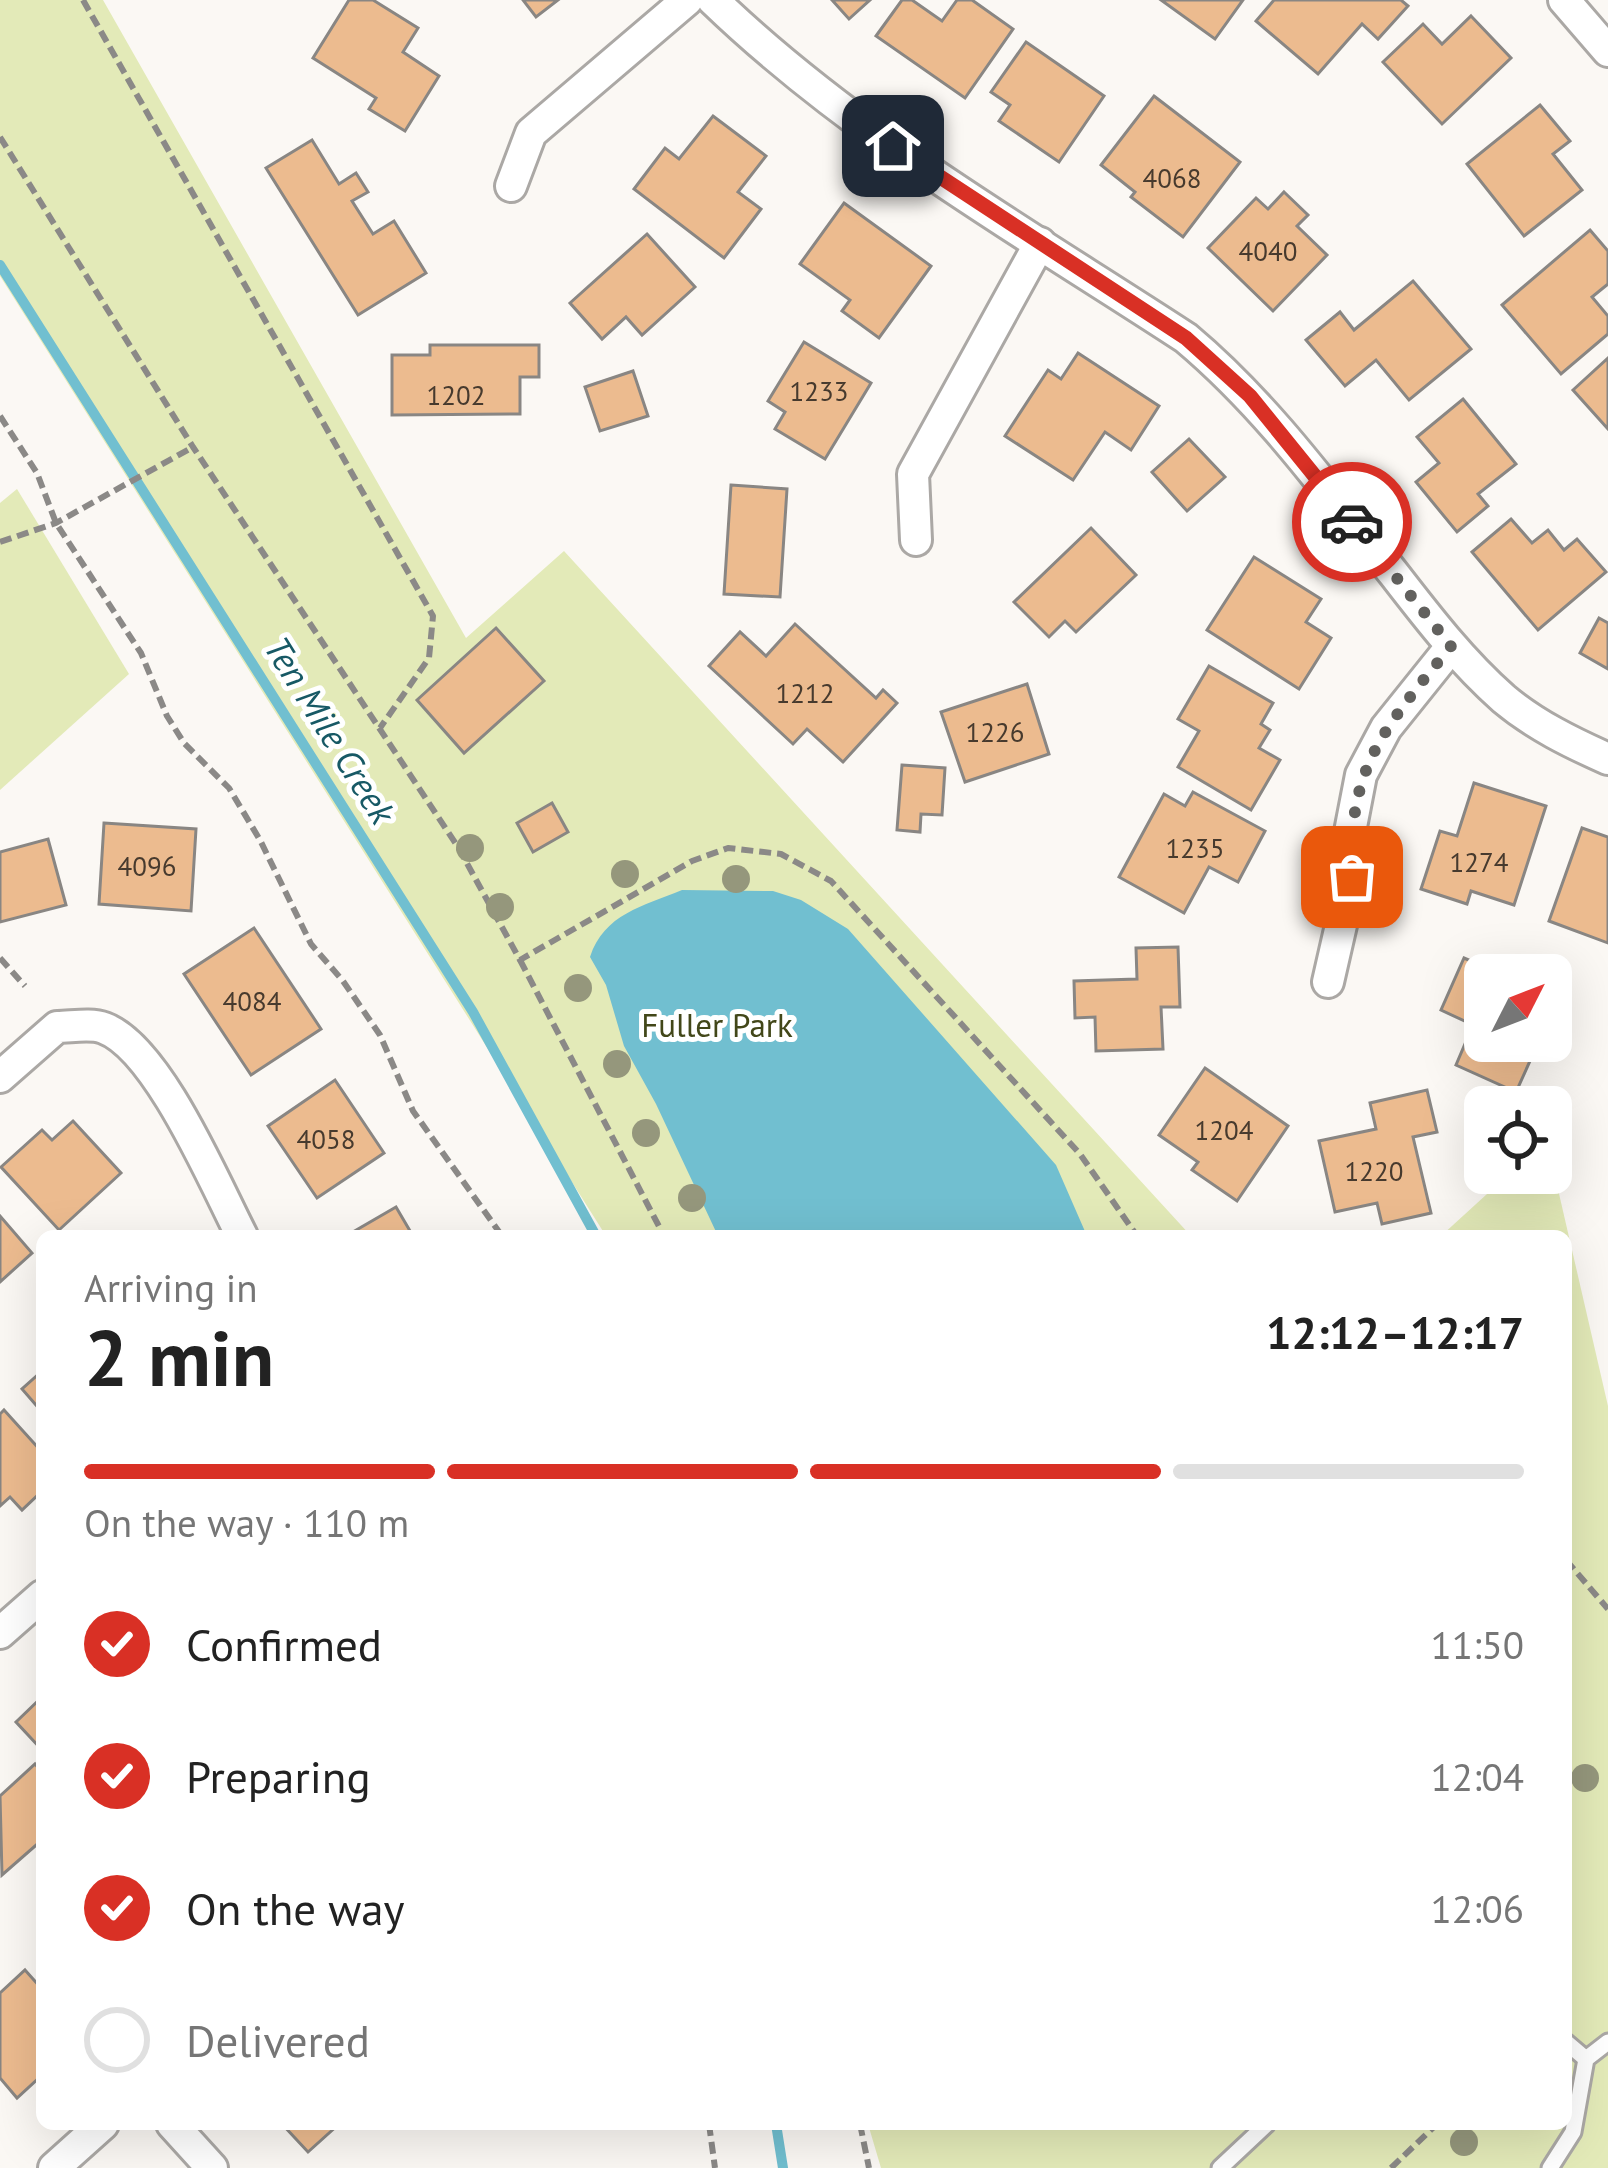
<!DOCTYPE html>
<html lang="en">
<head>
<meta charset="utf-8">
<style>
	:root { --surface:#fff; --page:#f6f6f6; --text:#222; --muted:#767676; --line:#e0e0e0; --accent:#d93025 }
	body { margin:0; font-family:"PT Sans",sans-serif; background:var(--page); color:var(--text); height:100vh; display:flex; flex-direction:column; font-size:45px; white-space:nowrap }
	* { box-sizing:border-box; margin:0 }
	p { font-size:39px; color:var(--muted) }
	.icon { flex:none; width:66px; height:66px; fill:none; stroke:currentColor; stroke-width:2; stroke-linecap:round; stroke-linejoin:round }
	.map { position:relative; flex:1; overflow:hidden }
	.panel { position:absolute; left:36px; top:1230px; width:1536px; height:900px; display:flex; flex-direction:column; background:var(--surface); border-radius:18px; box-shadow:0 12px 48px #0002 }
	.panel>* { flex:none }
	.needle { width:78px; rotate:48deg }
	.tools { position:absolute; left:1464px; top:954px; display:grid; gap:24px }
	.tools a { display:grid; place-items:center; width:108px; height:108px; border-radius:18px; background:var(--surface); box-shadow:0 12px 48px #0002; font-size:60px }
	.pin { position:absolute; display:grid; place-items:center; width:102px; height:102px; color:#fff; margin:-51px; border-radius:24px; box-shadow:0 6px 18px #0006 }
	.courier { position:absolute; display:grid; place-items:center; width:120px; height:120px; margin:-60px; border:9px solid #d93025; border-radius:50%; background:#fff; color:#222; box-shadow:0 3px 15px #0007 }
	.headline em { font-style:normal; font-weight:600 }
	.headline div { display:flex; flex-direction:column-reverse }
	.headline { display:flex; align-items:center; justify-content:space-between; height:204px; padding:0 48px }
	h1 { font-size:78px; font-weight:600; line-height:90px }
	.bar { display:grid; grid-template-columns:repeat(4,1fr); gap:18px 12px; align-content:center; height:144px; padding:0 48px }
	.bar i { height:15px; border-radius:9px; background:var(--line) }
	.bar .on { background:var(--accent) }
	.bar p { grid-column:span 4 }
	ol { padding:0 48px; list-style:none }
	li { display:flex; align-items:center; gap:36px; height:132px }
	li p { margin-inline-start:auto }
	li .icon { padding:12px; border-radius:50%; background:var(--accent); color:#fff; stroke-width:4 }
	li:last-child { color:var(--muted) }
	li i { width:66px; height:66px; border:6px solid var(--line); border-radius:50% }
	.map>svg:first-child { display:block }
	.green { fill:#e3eab8 }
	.water { fill:#71bfd0 }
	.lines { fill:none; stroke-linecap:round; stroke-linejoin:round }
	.stream { stroke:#71bfd0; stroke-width:10 }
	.building { fill:#ecbb8f; stroke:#898683; stroke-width:3 }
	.lane-casing { stroke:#aba8a5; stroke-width:21 }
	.street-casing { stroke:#aba8a5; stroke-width:36 }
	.path { stroke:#8b8987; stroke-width:6; stroke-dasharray:12 6; stroke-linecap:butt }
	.lane { stroke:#fff; stroke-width:15 }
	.street { stroke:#fff; stroke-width:30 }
	.tree { fill:#95977c }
	.done { stroke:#62615e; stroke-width:12; stroke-dasharray:0 21.6 }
	.route { stroke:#d93025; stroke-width:15 }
	.labels { text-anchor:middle; stroke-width:10; stroke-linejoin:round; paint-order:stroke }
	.number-label { font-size:27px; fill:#473a2e }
	.park-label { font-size:33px; fill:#424719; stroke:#fff }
	.water-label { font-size:36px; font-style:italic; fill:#175965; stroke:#fff }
</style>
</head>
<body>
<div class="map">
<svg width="1608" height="2168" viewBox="0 0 1608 2168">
	<rect width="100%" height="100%" fill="#fbf8f4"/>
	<g class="green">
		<polygon points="0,0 103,0 466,638 564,551 1191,1236 606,1236 0,276"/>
		<polygon points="17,489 129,674 0,790 0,503"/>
		<polygon points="1551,1159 1608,1406 1608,2168 881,2168 868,2124 1566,2124 1566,1236 1441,1236 1510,1173 1551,1173"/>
	</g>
	<path class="water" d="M682 890 773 891 801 900 848 929 1056 1165 1087 1236H718L656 1104 624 1046 606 985 590 957C604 914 643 906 682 890Z"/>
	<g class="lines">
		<g class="stream">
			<polyline points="0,265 473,1012 596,1236"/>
			<polyline points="776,2124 783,2168"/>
		</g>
	</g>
	<g class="building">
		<polygon points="349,0 373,0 418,28 403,52 439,76 405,131 369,109 376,98 313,58"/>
		<polygon points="523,0 558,0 536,17"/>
		<polygon points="832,0 870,0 849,19"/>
		<polygon points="902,0 912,0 942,21 957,0 972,0 1013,29 965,98 876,36"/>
		<polygon points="1161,0 1243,0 1215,39"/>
		<polygon points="1274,0 1401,0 1408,6 1378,39 1362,24 1318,74 1256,21"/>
		<polygon points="1471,16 1511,58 1442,124 1383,62 1423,24 1442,44"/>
		<polygon points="1026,42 1104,96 1059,162 999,121 1010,105 991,92"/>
		<polygon points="1154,96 1240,162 1183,237 1131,197 1135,192 1101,165"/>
		<polygon points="1540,105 1570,141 1553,154 1582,190 1524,236 1467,164"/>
		<polygon points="713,116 766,156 738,192 761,209 724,258 634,189 665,148 679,159"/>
		<polygon points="312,140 339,184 356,173 368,192 352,201 373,234 394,221 426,273 358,315 266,168"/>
		<polygon points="1284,192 1308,215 1297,226 1327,255 1273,311 1208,248 1256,198 1268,209"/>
		<polygon points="844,203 931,266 879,338 842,311 850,300 800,264"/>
		<polygon points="1590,230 1608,251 1608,284 1592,297 1608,316 1608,334 1561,374 1502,305"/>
		<polygon points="647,234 695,287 642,335 626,317 602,339 570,303"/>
		<polygon points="1413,281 1471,349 1409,400 1376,360 1345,386 1306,340 1340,312 1354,330"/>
		<polygon points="804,342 871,383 825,459 775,429 785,412 768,401"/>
		<polygon points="430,345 539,345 539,377 520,377 520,414 392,415 392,355 430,355"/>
		<polygon points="1078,353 1159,406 1131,450 1105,432 1073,480 1005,436 1048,370 1061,379"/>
		<polygon points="1608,358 1608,429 1573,390"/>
		<polygon points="633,371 648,416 600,431 585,387"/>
		<polygon points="1463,399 1516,464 1478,494 1488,506 1457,532 1416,482 1439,463 1417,437"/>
		<polygon points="1189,439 1225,477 1187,511 1152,472"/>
		<polygon points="731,485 787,489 780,597 724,594"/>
		<polygon points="1511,519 1532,543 1548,530 1564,550 1577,539 1606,572 1538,630 1472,552"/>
		<polygon points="1091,528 1136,575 1076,632 1065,621 1049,637 1014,602"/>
		<polygon points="1254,557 1321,599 1306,622 1331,638 1299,689 1207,630"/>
		<polygon points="1599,618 1608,623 1608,669 1580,653"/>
		<polygon points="795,624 876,698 883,690 897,703 843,762 807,729 793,744 709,666 740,632 766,656"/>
		<polygon points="496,628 544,681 464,753 417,700"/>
		<polygon points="1209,666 1273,703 1261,724 1270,730 1259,748 1280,760 1251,810 1178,767 1199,731 1178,719"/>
		<polygon points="1027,684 1049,754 965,782 941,712"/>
		<polygon points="902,765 945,768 942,815 921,814 920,832 897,830"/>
		<polygon points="1474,783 1546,806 1514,905 1471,891 1467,904 1421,889 1440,831 1457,836"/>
		<polygon points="1193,792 1265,831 1238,882 1209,867 1184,913 1119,877 1164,794 1185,806"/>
		<polygon points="552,803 568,832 533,852 517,823"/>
		<polygon points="104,823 196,829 191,911 99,904"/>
		<polygon points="1582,828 1608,837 1608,943 1549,921"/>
		<polygon points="48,839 66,905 0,922 0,852"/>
		<polygon points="254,928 321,1029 251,1075 184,974"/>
		<polygon points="1178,947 1180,1007 1161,1007 1163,1049 1096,1051 1095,1017 1075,1018 1074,981 1137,979 1136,948"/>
		<polygon points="1464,958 1503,975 1485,975 1485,1041 1539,1041 1516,1092 1456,1065 1473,1025 1441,1010"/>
		<polygon points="1205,1068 1288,1126 1237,1201 1192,1170 1198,1162 1159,1135"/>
		<polygon points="335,1080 384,1153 317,1198 268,1126"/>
		<polygon points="1427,1090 1437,1132 1413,1137 1431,1213 1382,1224 1377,1203 1335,1212 1319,1141 1376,1129 1370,1103"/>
		<polygon points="73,1121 121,1173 59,1230 1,1167 42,1130 52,1140"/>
		<polygon points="396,1207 413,1236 346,1236"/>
		<polygon points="0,1216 32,1253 0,1282"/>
		<polygon points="42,1371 42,1412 22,1389"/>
		<polygon points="4,1410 42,1452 42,1491 22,1510 10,1497 0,1506 0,1414"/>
		<polygon points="42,1697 42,1750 16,1722"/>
		<polygon points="35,1764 42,1772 42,1840 2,1875 0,1796"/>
		<polygon points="25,1970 42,1989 42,2075 17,2098 0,2078 0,1993"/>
		<polygon points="282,2124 339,2124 308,2152"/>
	</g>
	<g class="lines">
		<g class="lane-casing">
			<g id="lane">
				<polyline points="1566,2042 1586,2059"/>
				<polyline points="1220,2168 1267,2124"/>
				<polyline points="1550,2168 1573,2132 1586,2059 1608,2042"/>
			</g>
		</g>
		<g class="street-casing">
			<g id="street">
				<path d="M713 0C853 135 1024 232 1186 338 1267 406 1328 491 1394 574 1428 618 1462 662 1504 699 1535 725 1572 743 1608 759"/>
				<polyline points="1564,0 1608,51"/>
				<polyline points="511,186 531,133 687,0"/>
				<polyline points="916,540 913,474 1040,243"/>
				<polyline points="1328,982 1352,877 1350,832 1361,775 1386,728 1451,647"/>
				<path d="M0 1077 57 1027C71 1027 91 1023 104 1028 158 1048 215 1184 242 1236"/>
				<polyline points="0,1633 42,1596"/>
				<polyline points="172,2124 212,2168"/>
				<polyline points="54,2168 103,2124"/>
			</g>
		</g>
		<g class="path">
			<polyline points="83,0 433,616 429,658 380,728"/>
			<polyline points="0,137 193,447 458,847 520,960 692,861 728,848 781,854 831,881 1080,1154 1137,1236"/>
			<polyline points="0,416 37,473 56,523 141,653 167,716 184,743 229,788 260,840 311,944 343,981 380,1035 413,1111 502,1236"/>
			<polyline points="0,542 56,523 193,447"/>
			<polyline points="0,958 25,986"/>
			<polyline points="520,960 664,1236"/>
			<polyline points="1566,1560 1608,1609"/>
			<polyline points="709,2124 715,2168"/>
			<polyline points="860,2124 869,2168"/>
			<polyline points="1391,2168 1437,2124"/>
		</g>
		<use href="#lane" class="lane"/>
		<use href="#street" class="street"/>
	</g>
	<g class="tree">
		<circle cx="470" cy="848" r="14"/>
		<circle cx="625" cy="874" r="14"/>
		<circle cx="736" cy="879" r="14"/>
		<circle cx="500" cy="907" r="14"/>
		<circle cx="578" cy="988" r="14"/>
		<circle cx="617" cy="1064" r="14"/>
		<circle cx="646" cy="1133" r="14"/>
		<circle cx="692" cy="1198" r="14"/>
		<circle cx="1585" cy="1778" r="14"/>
		<circle cx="1464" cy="2142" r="14"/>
	</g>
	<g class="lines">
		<path class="done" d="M1352 877C1347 766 1385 728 1451 646L1352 522"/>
		<polyline class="route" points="893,146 1186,338 1250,396 1352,522"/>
	</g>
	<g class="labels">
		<g class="number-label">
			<text x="1172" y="188">4068</text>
			<text x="1268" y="261">4040</text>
			<text x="819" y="401">1233</text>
			<text x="456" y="405">1202</text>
			<text x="805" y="703">1212</text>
			<text x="995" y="742">1226</text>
			<text x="1195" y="858">1235</text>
			<text x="1479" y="872">1274</text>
			<text x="147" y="876">4096</text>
			<text x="252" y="1011">4084</text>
			<text x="1224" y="1140">1204</text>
			<text x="326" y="1149">4058</text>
			<text x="1374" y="1181">1220</text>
		</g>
		<g class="park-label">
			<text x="717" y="1037">Fuller Park</text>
		</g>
		<g class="water-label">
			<text transform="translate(330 730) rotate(58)" y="13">Ten Mile Creek</text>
		</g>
	</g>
</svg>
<div class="tools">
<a><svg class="needle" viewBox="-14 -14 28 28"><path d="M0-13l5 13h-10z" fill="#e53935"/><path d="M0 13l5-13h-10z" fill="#767676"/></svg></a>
<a><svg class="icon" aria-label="locate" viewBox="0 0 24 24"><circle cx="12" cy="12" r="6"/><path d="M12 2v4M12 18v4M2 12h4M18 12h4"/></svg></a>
</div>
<div class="pin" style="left:1352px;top:877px;background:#ea580c"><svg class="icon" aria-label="bag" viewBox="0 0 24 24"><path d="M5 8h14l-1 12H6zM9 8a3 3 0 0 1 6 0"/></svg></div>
<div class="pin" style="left:893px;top:146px;background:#1f2937"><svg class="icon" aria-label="home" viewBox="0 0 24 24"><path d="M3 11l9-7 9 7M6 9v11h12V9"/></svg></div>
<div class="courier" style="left:1352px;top:522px"><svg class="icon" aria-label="car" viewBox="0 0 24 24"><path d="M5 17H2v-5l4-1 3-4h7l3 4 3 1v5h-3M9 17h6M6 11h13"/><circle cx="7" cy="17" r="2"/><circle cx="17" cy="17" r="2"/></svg></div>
<section class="panel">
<div class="headline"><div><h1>2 min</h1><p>Arriving in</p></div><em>12:12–12:17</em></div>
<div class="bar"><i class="on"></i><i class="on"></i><i class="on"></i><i></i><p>On the way · 110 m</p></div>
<ol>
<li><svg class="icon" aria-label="check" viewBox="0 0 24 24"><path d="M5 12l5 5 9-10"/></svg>Confirmed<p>11:50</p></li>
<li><svg class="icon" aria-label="check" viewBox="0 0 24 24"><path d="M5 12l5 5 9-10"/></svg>Preparing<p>12:04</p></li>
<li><svg class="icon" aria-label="check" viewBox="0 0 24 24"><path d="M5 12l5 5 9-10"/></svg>On the way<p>12:06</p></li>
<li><i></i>Delivered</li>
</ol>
</section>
</div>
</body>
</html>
